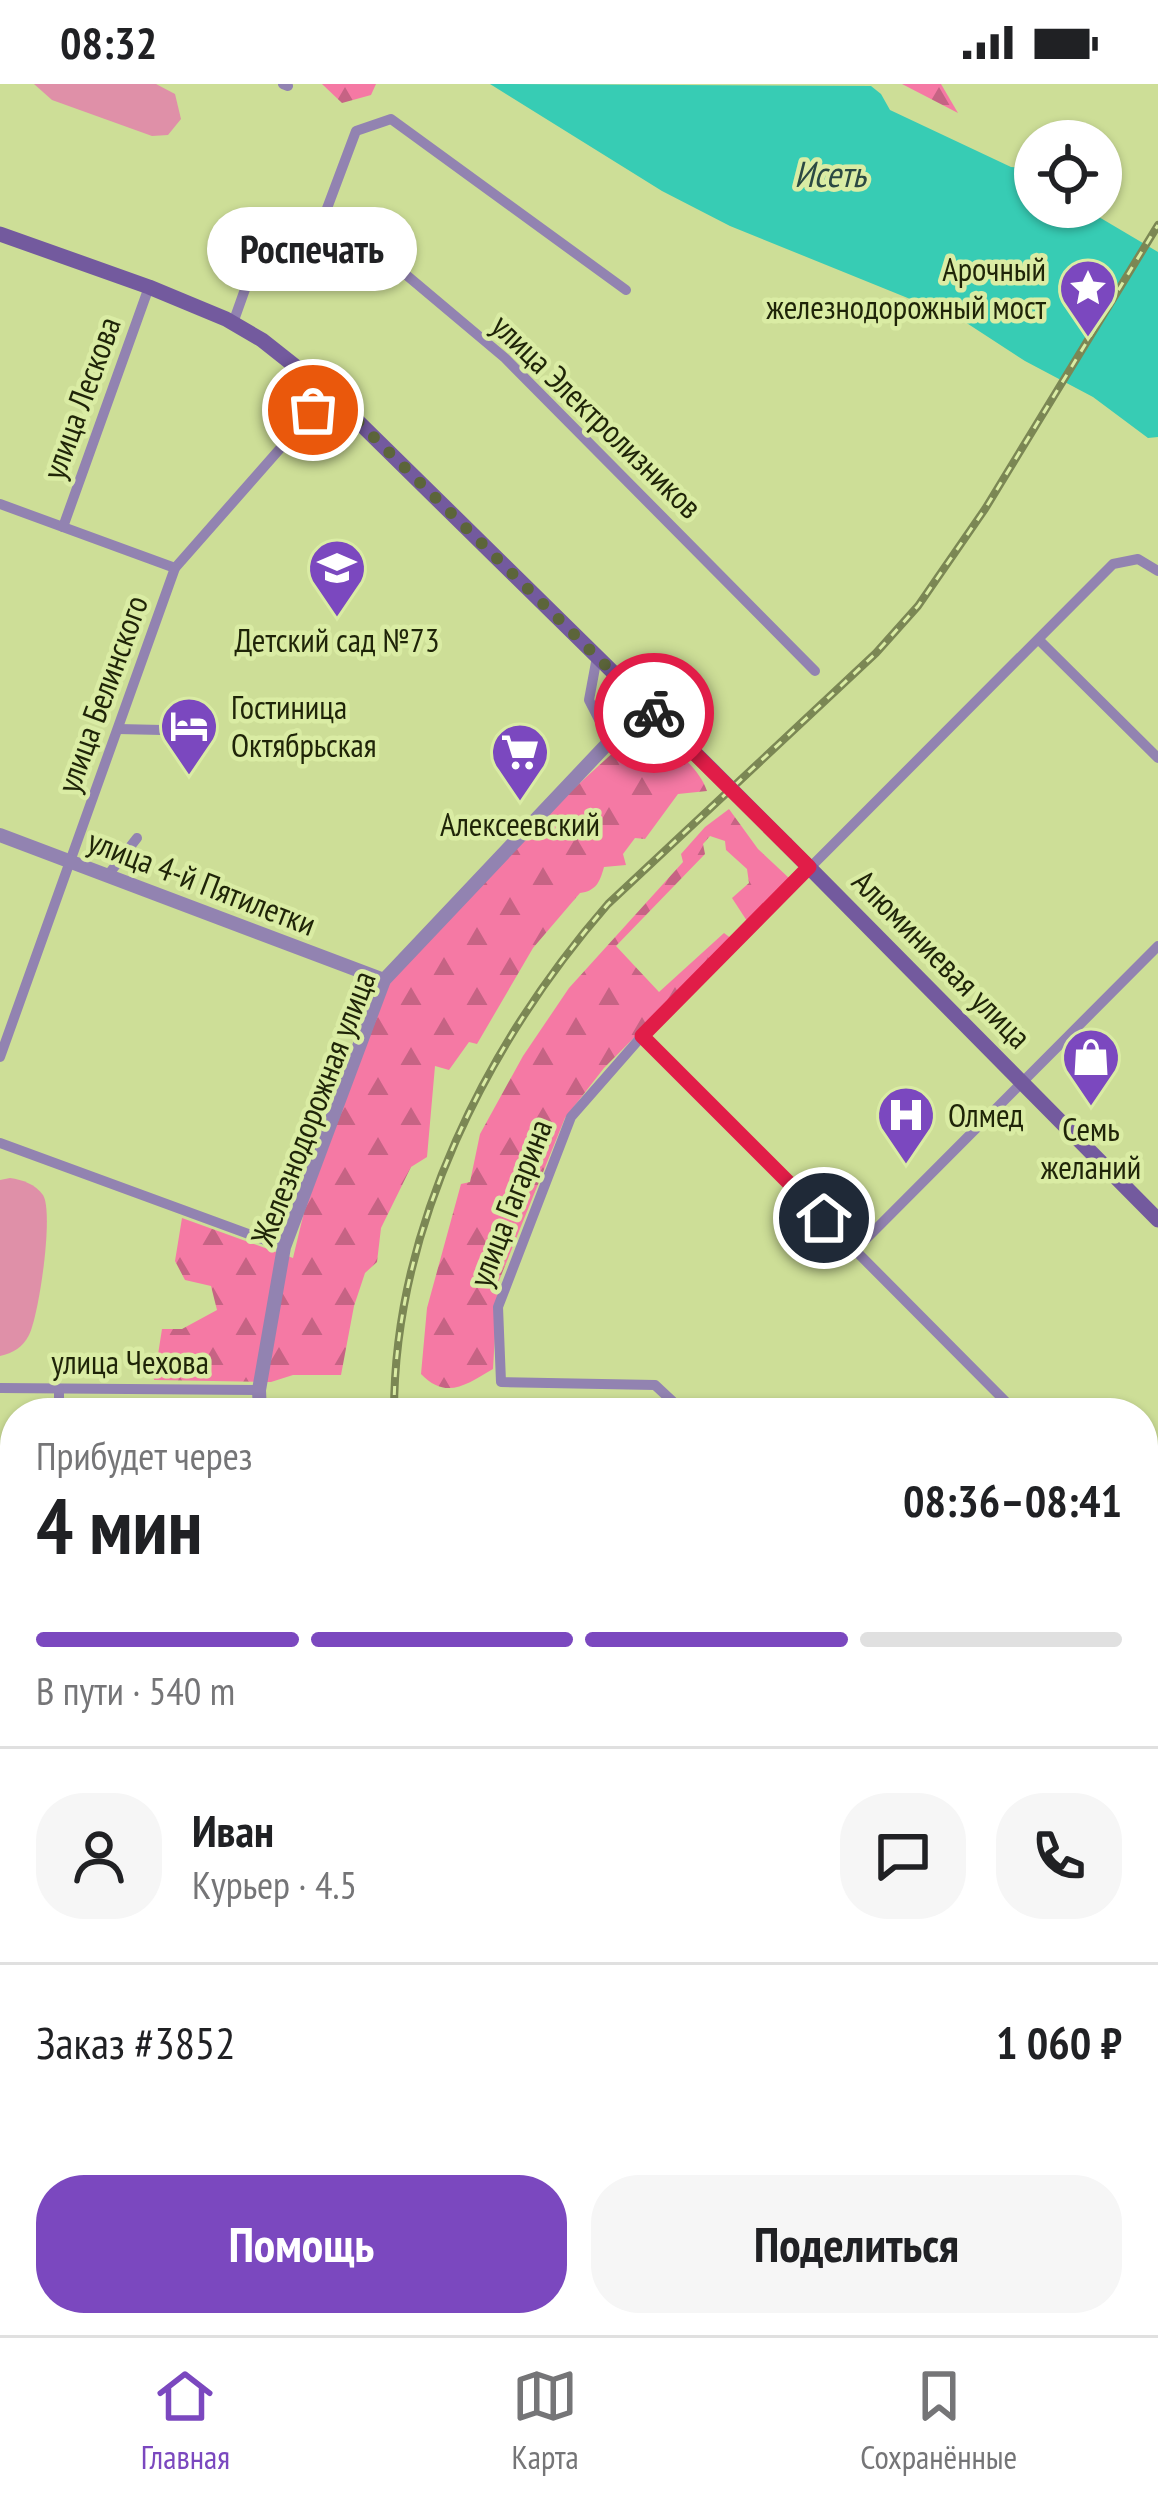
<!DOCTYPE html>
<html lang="ru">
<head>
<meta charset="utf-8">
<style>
	:root { --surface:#fff; --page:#f6f6f6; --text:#202124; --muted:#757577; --line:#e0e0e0; --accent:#7b48bf }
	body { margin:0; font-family:"PT Sans Narrow",sans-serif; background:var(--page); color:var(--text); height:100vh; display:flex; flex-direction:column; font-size:45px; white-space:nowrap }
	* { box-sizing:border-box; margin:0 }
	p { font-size:39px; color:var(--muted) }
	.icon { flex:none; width:66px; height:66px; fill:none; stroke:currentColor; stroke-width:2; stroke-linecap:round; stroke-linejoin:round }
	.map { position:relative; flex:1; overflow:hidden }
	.side { position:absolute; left:0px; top:1314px; width:1158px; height:939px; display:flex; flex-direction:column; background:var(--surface); border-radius:48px 48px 0 0; box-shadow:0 3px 9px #0004 }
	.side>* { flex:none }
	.fabs { position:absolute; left:1014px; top:36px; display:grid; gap:24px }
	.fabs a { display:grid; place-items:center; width:108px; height:108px; border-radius:50%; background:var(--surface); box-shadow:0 3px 9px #0004; font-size:60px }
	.pin { position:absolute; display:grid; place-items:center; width:102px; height:102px; color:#fff; margin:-51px; border:6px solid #fff; border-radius:50%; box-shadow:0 3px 12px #0007 }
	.courier { position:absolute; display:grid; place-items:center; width:120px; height:120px; margin:-60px; border:9px solid #e11d48; border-radius:50%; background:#fff; color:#222; box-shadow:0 3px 15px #0007 }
	.bubble { position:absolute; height:84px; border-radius:42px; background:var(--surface); box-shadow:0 3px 9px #0004; font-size:39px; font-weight:700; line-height:84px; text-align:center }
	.head em { font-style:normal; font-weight:700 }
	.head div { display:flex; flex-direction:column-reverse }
	.head { display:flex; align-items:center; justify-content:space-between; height:204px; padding:0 36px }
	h1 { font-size:78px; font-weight:700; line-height:90px }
	.bar { display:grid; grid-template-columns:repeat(4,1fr); gap:18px 12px; align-content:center; height:144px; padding:0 36px }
	.bar i { height:15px; border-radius:9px; background:var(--line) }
	.bar .active { background:var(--accent) }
	.bar p { grid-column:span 4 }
	.line { display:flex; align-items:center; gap:30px; padding:0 36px; border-top:3px solid var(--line) }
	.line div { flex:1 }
	.round { display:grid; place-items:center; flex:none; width:126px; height:126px; border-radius:48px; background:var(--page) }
	.action { display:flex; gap:24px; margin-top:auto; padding:24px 36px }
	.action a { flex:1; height:138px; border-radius:48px; background:var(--accent); color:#fff; font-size:48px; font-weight:700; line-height:138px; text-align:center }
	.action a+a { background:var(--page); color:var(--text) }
	.status { display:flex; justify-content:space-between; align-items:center; height:84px; padding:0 60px; background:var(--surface); direction:ltr }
	.status svg { height:33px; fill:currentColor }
	.tab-bar { display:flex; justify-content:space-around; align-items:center; height:168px; border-top:3px solid var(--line); background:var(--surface); font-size:33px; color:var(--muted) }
	.tab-bar a { display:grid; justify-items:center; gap:6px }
	.tab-bar .active { color:var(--accent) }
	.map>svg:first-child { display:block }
	.forest { fill:url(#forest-firs) }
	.pitch { fill:#df90a8 }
	.water { fill:#37ccb4 }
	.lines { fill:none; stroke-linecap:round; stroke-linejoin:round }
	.minor { stroke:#9283b1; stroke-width:10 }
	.tertiary { stroke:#9283b1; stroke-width:14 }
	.secondary { stroke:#735a9e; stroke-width:15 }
	.rail-casing { stroke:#7b8754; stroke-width:8 }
	.rail { stroke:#daeca4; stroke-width:3; stroke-dasharray:9; stroke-linecap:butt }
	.secondary-bridge { stroke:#735a9e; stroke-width:15 }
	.done { stroke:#5c653a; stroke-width:12; stroke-dasharray:0 21.6 }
	.route { stroke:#e11d48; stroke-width:15 }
	.labels { text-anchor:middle; stroke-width:9; stroke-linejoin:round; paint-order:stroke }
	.poi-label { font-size:33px; fill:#1f2408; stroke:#daeca4 }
	.street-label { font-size:33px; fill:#1f2408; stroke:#daeca4 }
	.water-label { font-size:36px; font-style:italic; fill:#2b4943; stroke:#daeca4 }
</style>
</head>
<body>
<div class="status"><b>08:32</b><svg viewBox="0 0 49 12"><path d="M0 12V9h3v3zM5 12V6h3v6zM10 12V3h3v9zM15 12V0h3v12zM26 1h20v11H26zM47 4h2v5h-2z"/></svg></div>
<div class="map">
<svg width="1158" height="2251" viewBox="0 0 1158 2251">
	<defs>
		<pattern id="forest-firs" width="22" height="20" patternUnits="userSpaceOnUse" patternTransform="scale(3)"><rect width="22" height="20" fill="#f579a4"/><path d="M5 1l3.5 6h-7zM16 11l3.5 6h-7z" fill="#c66384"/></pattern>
	</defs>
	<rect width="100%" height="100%" fill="#cdde97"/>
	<g class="forest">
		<polygon points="322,0 376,0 371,11 342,19"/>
		<polygon points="902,0 941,0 958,29"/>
		<path d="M641 643C664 657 698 680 707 707L678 710 645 755 635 754 623 770 626 781 604 783C600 798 596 807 580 809L533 864 477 960 469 958 449 986 435 982 427 1073 411 1083 381 1144 377 1178 365 1189 354 1222 341 1291H293L271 1298 154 1296 162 1245H182L217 1226 211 1202 185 1196 175 1177 182 1134 293 1174 304 1128 390 898 570 708Z"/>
		<path d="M729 725 758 765 789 794 785 803 747 837 732 814 749 799 747 785 726 766 725 757 710 752 703 760 705 770 616 862 659 908 724 849 732 855 604 984 565 1034 498 1199 493 1285C466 1301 446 1316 421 1290L427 1224 461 1100 470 1098 480 1050 523 972 569 904 683 778 681 770 705 743Z"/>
		<polygon points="269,1315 356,1323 355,1329 270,1329"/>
	</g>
	<g class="pitch">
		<polygon points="34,0 156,0 175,10 181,35 168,51 152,52 52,16"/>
		<path d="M10 1094C23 1096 35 1100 43 1111 54 1129 39 1231 29 1251 23 1263 13 1269 0 1272V1096Z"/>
	</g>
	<polygon class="water" points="490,0 871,2 881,10 890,26 1011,83 1035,85 1035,123 1082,123 1158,168 1158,353 1148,354 1093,313 1025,277 962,236 730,142 662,107"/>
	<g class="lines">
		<g class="minor">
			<polyline points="283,0 288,2"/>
			<polyline points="325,135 354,147 505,274 815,587"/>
			<polyline points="233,239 254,180 288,181 314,159 356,47 391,35 626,206"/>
			<polyline points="0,420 175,484"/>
			<polyline points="63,443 149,203"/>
			<polyline points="1039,556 1158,674"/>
			<polyline points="597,573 589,616 610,657"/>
			<polyline points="118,645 162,646"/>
			<polyline points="108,791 137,754"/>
			<polyline points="642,952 1017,1329"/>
			<polyline points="0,973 175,484 329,309"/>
			<polyline points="0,1059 284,1163"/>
			<polyline points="855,1166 1158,862"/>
			<polyline points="0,1304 259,1306"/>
			<polyline points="59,1329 59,1305"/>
			<polyline points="685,1329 655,1301 501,1298 498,1223 571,1033 642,952 1113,480 1138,475 1158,487"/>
			<polyline points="1143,1416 1158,1400"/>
			<polyline points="1143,1508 1158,1508"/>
			<polyline points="1143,1529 1158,1529"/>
			<polyline points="1143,1843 1158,1842"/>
			<polyline points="0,1844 15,1844"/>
			<polyline points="0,2142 15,2142"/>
			<polyline points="268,2251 268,2238"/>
			<polyline points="437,2251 437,2238"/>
			<polyline points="1125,2251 1126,2238"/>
		</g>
		<g class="tertiary">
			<polyline points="0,751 384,896"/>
			<polyline points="260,1329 259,1306 284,1163 384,896 645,620"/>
			<polyline points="0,1520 15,1520"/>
		</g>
		<g class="secondary">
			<polyline points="0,150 149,203 226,235 262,256 329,309 685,659"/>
			<polyline points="786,760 1158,1136"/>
			<polyline points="1143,2205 1158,2205"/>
			<polyline points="0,2208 15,2208"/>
		</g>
		<g class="rail-casing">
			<g id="rail">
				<path d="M394 1329C394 1143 488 958 608 820L876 569 918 522 985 425 1158 141"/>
				<polyline points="391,2238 392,2251"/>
			</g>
		</g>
		<use href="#rail" class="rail"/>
		<polyline class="secondary-bridge" points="685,659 786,760"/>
	</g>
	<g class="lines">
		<polyline class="done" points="313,326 329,309 654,629"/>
		<polyline class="route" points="654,629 809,783 642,952 824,1134"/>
	</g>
	<defs>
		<g id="sight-pin" transform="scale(3)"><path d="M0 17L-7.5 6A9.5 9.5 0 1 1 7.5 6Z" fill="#7b48bf" stroke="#daeca4"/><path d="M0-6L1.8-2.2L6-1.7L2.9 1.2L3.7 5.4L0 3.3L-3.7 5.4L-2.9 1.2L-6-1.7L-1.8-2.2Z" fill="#fff"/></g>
		<g id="school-pin" transform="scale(3)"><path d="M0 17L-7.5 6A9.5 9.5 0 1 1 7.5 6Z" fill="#7b48bf" stroke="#daeca4"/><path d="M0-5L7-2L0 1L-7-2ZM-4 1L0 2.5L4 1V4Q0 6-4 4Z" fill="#fff"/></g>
		<g id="hotel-pin" transform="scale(3)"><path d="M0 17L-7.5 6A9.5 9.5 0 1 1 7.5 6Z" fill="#7b48bf" stroke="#daeca4"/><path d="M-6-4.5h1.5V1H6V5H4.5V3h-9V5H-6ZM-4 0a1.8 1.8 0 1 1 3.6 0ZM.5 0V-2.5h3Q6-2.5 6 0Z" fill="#fff"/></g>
		<g id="supermarket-pin" transform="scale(3)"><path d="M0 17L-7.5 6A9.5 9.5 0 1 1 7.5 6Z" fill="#7b48bf" stroke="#daeca4"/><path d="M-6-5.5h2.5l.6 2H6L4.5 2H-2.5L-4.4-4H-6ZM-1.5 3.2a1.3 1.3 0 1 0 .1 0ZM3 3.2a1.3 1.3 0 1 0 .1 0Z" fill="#fff"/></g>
		<g id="shop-pin" transform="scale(3)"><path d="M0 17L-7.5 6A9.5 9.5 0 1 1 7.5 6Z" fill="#7b48bf" stroke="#daeca4"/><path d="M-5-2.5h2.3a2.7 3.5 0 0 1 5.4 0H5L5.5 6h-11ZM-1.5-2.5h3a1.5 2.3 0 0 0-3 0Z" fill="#fff"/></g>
		<g id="hospital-pin" transform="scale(3)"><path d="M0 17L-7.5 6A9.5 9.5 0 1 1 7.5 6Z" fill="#7b48bf" stroke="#daeca4"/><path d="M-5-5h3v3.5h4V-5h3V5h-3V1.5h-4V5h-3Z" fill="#fff"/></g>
	</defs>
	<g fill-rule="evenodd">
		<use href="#sight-pin" x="1088" y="204"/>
		<use href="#school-pin" x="337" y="484"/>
		<use href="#hotel-pin" x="189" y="642"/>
		<use href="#supermarket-pin" x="520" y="668"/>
		<use href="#shop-pin" x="1091" y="973"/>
		<use href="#hospital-pin" x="906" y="1031"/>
	</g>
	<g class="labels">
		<g class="poi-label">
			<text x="1046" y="197" text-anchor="end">Арочный<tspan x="1046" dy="38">железнодорожный мост</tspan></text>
			<text x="337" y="568">Детский сад №73</text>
			<text x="231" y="635" text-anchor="start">Гостиница<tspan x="231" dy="38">Октябрьская</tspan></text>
			<text x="520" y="752">Алексеевский</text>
			<text x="948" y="1043" text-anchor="start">Олмед</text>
			<text x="1091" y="1057">Семь<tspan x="1091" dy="38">желаний</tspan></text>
		</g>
		<g class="street-label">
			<text transform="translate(81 314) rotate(-70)" y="12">улица Лескова</text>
			<text transform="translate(597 332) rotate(44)" y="12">улица Электролизников</text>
			<text transform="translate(102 610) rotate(-70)" y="12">улица Белинского</text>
			<text transform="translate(202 798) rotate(21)" y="12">улица 4-й Пятилетки</text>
			<text transform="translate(942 875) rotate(45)" y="12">Алюминиевая улица</text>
			<text transform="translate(313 1024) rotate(-69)" y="12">Железнодорожная улица</text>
			<text transform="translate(510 1119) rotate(-69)" y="12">улица Гагарина</text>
			<text x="130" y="1290">улица Чехова</text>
		</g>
		<g class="water-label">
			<text x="830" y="103">Исеть</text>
		</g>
	</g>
</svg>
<div class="fabs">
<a><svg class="icon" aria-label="locate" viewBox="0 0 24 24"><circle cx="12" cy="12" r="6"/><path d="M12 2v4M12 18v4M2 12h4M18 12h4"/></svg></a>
</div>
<div class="pin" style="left:313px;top:326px;background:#ea580c"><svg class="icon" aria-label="bag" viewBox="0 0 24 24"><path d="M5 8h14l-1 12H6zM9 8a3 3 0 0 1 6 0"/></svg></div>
<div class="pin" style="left:824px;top:1134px;background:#1f2937"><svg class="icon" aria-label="home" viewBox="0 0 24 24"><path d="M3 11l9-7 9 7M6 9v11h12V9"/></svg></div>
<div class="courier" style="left:654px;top:629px"><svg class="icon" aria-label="bike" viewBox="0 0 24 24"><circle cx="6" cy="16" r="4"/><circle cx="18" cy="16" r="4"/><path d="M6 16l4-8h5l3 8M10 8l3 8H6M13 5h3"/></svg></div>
<div class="bubble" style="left:207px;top:123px;width:210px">Роспечать</div>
<section class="side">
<div class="head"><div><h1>4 мин</h1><p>Прибудет через</p></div><em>08:36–08:41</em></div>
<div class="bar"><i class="active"></i><i class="active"></i><i class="active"></i><i></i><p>В пути · 540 m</p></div>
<div class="line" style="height:216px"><a class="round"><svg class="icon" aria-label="person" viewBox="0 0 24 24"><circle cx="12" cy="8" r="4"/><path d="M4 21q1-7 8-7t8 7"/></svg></a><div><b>Иван</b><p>Курьер · 4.5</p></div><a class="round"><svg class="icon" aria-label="chat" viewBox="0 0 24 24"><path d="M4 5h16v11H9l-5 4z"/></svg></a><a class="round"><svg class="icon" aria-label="phone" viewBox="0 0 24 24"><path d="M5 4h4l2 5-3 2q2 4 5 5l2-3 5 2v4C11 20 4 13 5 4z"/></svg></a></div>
<div class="line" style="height:156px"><div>Заказ #3852</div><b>1 060 ₽</b></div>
<div class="action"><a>Помощь</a><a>Поделиться</a></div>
</section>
</div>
<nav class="tab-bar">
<a class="active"><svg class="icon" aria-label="home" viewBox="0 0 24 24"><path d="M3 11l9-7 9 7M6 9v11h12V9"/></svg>Главная</a>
<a><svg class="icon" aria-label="map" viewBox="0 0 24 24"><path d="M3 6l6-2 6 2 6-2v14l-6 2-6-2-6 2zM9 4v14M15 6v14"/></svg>Карта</a>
<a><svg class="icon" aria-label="saved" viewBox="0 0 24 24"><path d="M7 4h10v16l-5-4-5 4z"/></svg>Сохранённые</a>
</nav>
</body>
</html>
